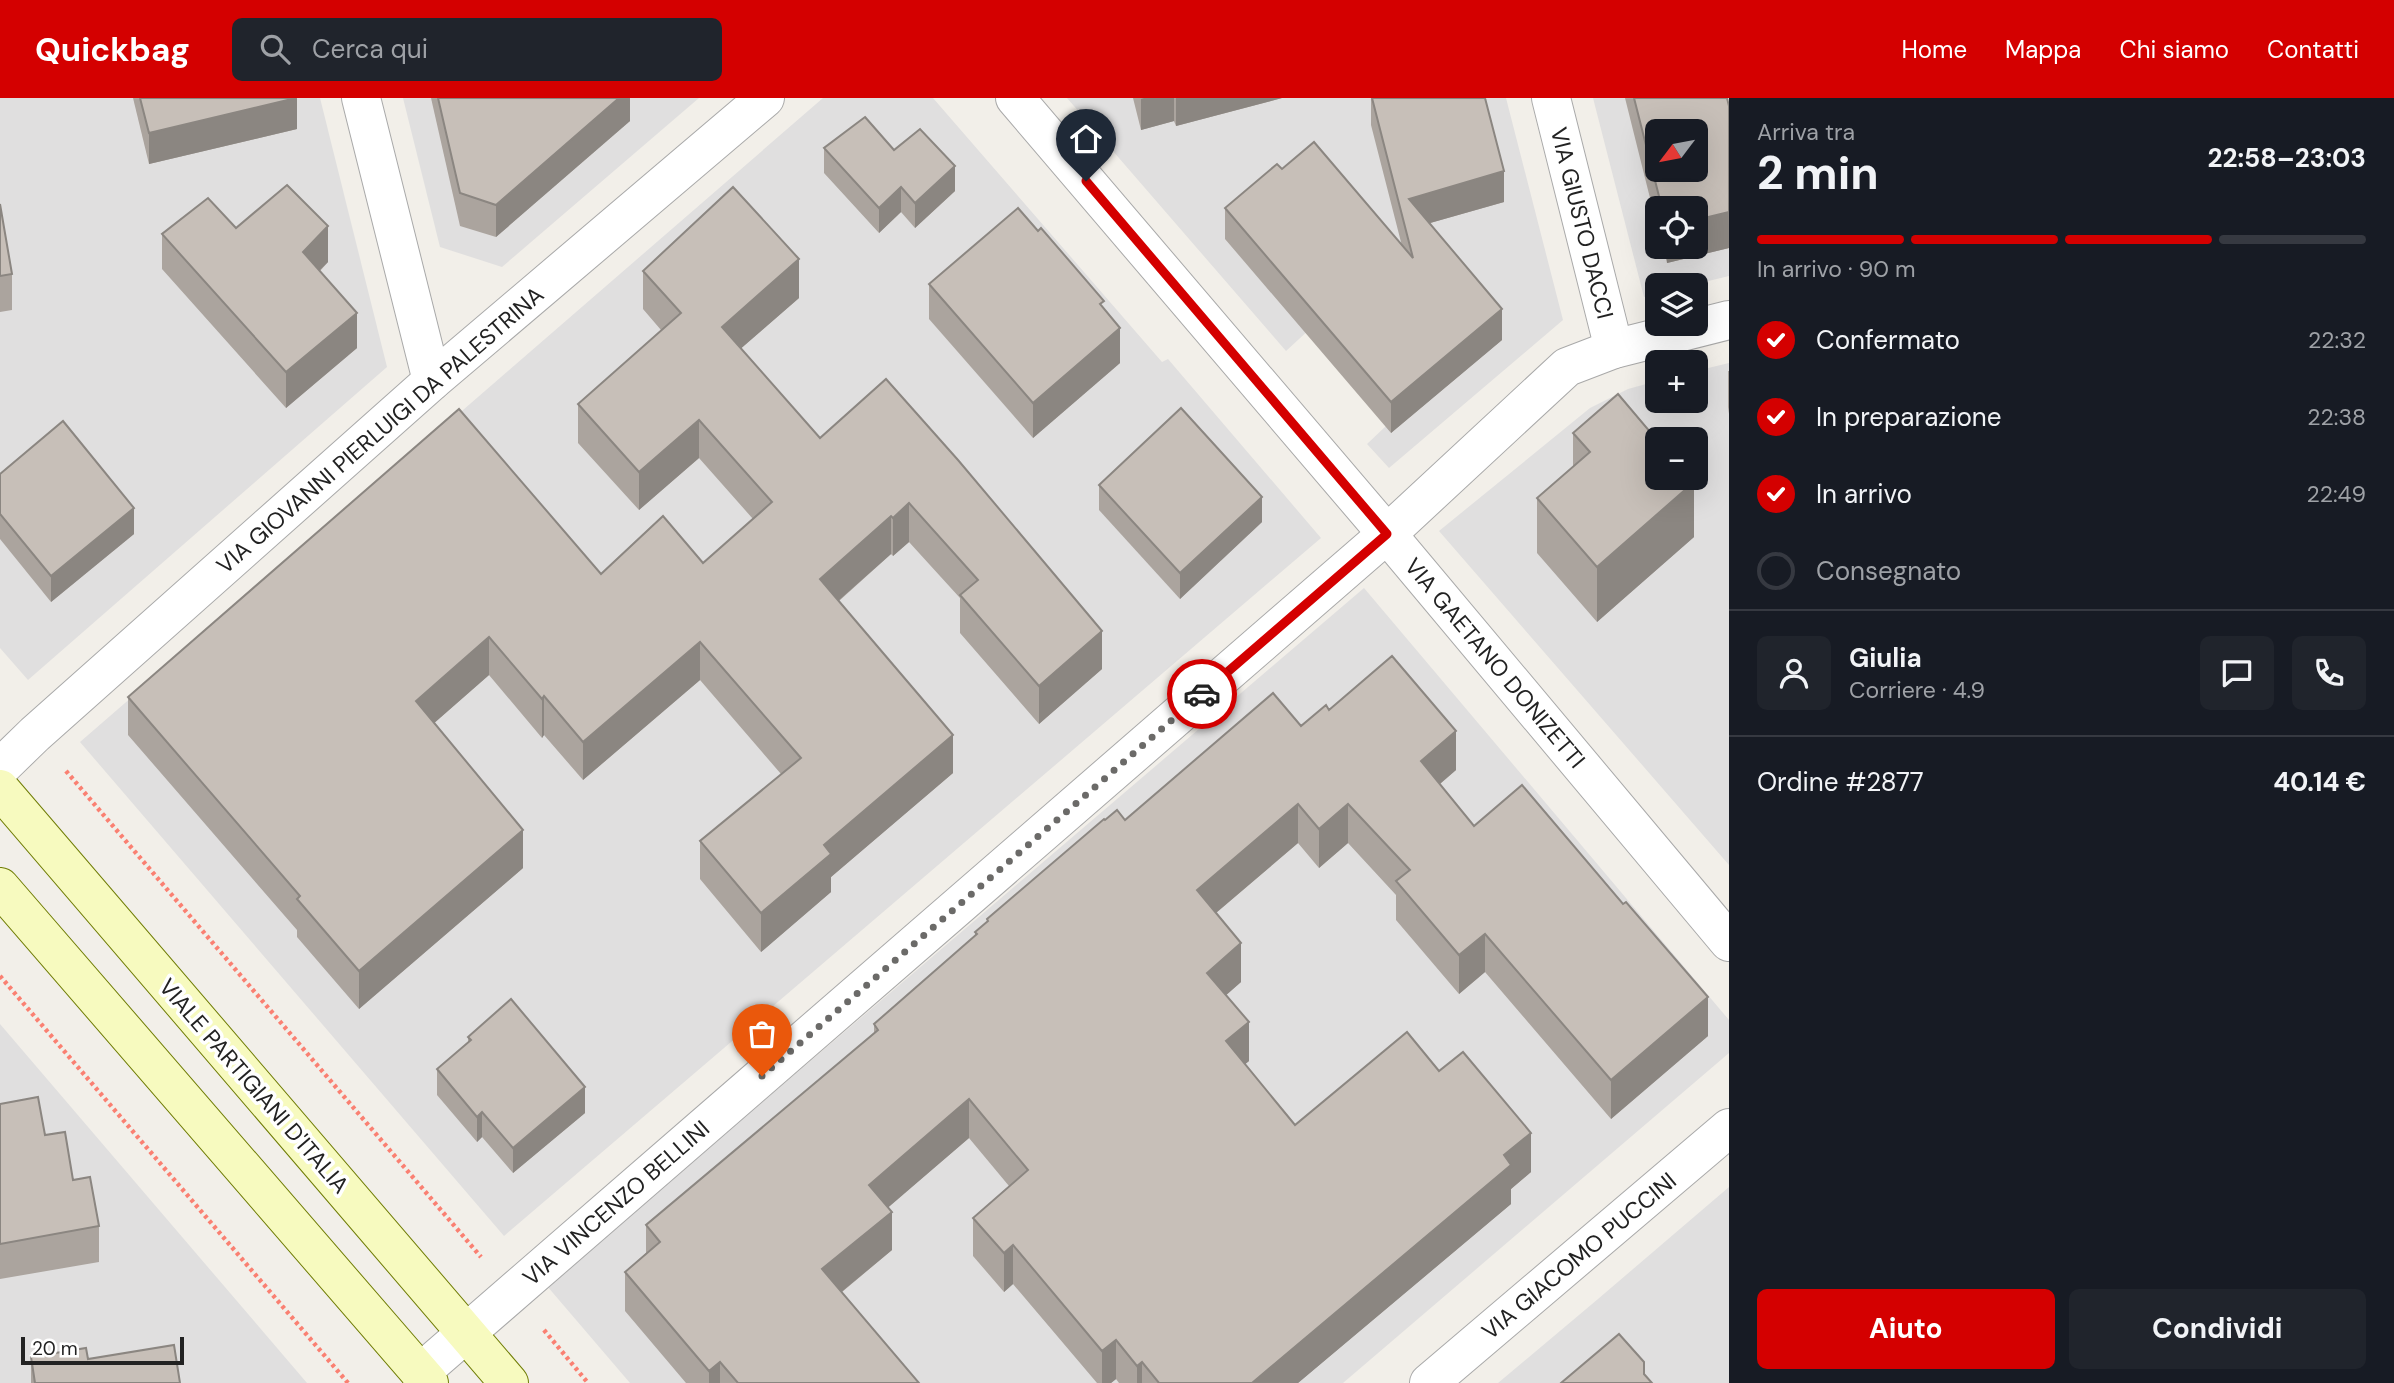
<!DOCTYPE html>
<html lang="it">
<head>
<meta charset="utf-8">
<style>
	:root { --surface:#171b24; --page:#20242c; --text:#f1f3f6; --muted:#9ea1a6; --line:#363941; --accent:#d40000 }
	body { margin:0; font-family:"DM Sans",sans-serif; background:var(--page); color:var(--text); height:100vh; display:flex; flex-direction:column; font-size:26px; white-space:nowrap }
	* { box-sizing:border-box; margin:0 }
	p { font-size:23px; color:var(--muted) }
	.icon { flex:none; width:38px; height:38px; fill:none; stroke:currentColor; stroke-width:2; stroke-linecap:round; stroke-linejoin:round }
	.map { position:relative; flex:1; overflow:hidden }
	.panel { display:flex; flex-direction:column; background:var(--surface); width:665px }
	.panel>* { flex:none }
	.needle { width:46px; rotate:238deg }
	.buttons { position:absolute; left:1645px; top:21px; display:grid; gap:14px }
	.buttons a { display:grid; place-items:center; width:63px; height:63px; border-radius:10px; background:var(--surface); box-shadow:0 7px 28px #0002; font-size:35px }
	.scale { position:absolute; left:21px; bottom:18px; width:163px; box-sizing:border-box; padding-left:7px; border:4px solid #222; border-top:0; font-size:19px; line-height:24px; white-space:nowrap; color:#222; -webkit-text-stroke:5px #fff; paint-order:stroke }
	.pin { position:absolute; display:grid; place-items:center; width:60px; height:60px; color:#fff; margin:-72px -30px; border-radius:50% 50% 50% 0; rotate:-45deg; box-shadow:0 0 7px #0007 }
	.pin .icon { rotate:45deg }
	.courier { position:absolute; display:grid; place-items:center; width:70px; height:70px; margin:-35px; border:5px solid #d40000; border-radius:50%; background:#fff; color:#222; box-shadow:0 2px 9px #0007 }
	.head em { font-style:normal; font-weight:700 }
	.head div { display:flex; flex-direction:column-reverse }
	.head { display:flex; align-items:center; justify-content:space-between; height:119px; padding:0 28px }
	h1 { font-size:46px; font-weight:700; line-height:52px }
	.bar { display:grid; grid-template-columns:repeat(4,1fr); gap:10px 7px; align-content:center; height:84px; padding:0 28px }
	.bar i { height:9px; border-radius:5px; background:var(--line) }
	.bar .current { background:var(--accent) }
	.bar p { grid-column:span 4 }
	.line { display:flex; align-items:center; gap:18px; padding:0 28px; border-top:2px solid var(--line) }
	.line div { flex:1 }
	.round { display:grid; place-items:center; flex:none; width:74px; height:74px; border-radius:10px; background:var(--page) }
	ol { padding:0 28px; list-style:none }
	li { display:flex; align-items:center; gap:21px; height:77px }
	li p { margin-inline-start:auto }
	li .icon { padding:7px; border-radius:50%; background:var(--accent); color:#fff; stroke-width:4 }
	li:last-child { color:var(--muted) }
	li i { width:38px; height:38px; border:4px solid var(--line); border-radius:50% }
	.primary-button { display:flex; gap:14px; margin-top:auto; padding:14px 28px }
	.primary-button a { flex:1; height:80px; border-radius:10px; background:var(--accent); color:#fff; font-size:28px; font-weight:700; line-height:80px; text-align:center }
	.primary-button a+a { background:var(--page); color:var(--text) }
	header { display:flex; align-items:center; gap:42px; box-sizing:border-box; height:98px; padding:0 35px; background:var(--accent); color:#fff }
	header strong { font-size:33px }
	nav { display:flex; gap:38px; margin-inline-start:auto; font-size:24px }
	.search { width:490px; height:63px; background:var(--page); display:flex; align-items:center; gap:18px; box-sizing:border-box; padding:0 24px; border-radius:10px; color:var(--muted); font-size:26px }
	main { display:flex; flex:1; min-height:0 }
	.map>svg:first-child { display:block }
	.residential { fill:#e0dfdf; fill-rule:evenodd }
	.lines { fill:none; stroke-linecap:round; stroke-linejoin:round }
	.street-casing { stroke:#a9a9a9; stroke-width:40 }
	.secondary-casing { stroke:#707d05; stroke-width:40 }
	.path { stroke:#fa8072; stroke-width:4.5; stroke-dasharray:3.5 3.5; stroke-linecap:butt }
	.street { stroke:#fff; stroke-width:38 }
	.secondary { stroke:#f7fabf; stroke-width:38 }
	.wall { fill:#aba49e }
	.shaded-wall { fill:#8b8681 }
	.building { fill:#c7bfb8; stroke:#8b8681; stroke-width:2; fill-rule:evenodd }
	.done { stroke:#6b6a68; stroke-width:7; stroke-dasharray:0 12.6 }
	.route { stroke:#d40000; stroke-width:9 }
	.labels { text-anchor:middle; stroke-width:7; stroke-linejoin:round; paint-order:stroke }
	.street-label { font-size:23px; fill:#222; stroke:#fff }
</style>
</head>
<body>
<header>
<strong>Quickbag</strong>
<div class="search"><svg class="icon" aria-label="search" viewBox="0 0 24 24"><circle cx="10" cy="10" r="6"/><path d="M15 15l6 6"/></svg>Cerca qui</div>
<nav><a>Home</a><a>Mappa</a><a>Chi siamo</a><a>Contatti</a></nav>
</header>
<main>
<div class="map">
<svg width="1729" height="1285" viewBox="0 0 1729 1285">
	<rect width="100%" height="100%" fill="#f2efe9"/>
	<g class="residential">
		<polygon points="0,0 320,0 387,269 28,582 0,550"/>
		<polygon points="403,0 699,0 502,169 440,149"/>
		<polygon points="823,0 933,0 1162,264 1168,261 1321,440 504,1138 80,644"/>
		<polygon points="1067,0 1506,0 1563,222 1389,370 1367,346 1386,328 1311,230 1286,253"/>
		<path d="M1593 0H1729V178L1692 187H1657V196L1644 199ZM1657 33H1696V72H1657ZM1657 110H1696V149H1657Z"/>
		<path d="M1729 265V767L1439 433 1590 310 1628 291 1657 283V303H1696V273ZM1657 341H1696V380H1657Z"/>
		<polygon points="1364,490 1729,922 1729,955 1343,1285 630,1285 547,1188"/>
		<polygon points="0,926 307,1285 0,1285"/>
		<polygon points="1729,1089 1729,1285 1498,1285 1598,1201"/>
	</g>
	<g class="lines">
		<g class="street-casing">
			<g id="street">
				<polyline points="361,0 432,283"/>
				<polyline points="1015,0 1387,436 1729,844"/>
				<polyline points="1551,0 1614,251"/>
				<polyline points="0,670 35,636 432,283 765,0"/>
				<polyline points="420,1275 1387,436 1567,269 1614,251 1729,222"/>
				<polyline points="1429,1285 1729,1030"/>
			</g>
		</g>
		<g class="secondary-casing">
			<g id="secondary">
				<polyline points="0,691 509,1285"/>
				<polyline points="0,789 429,1285"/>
			</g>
		</g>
		<g class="path">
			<polyline points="66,673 481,1159"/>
			<polyline points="0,878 348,1285"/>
			<polyline points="544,1232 588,1285"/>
		</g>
		<use href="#street" class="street"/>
		<use href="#secondary" class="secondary"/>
	</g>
	<g class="wall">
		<polygon points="133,0 297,0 297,31 149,66"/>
		<polygon points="431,0 630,0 630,23 496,139 460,128"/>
		<polygon points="1133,0 1282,0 1176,28 1174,23 1141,32"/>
		<polygon points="1371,0 1485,0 1504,104 1430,125 1502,242 1391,335 1225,141 1225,110 1282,71 1402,148 1371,27"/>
		<polygon points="1625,0 1727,0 1729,8 1729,150 1667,165 1663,149 1696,149 1696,110 1657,110 1657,128"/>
		<polygon points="824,50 894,52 955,93 915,130 901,114 879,135 824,75"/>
		<polygon points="0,106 12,176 12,212 0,214"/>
		<polygon points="236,130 328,164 320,173 357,250 286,310 162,171 162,136"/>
		<polygon points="643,173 799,200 741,250 820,340 886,281 1102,571 1039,626 960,535 960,500 909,444 893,458 891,456 839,503 953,675 831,779 831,794 761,854 700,781 700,743 781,676 700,582 583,682 544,637 542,640 489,577 434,625 523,770 359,911 297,839 297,832 128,637 128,599 601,476 703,465 753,421 699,360 639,412 578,345 578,306 661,232 643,211"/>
		<polygon points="929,186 1104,210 1120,265 1033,340 929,221"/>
		<polygon points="1728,273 1729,273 1729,316 1728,309"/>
		<polygon points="1573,335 1694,439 1597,524 1537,455 1537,400 1573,369"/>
		<polygon points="0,376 134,436 51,504 0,441"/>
		<polygon points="1099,387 1262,424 1180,501 1099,412"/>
		<polygon points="1329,612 1456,672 1440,686 1474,728 1708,938 1611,1021 1485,874 1459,896 1396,822 1396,797 1348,745 1319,770 1298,745 1216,815 1241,884 1226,897 1249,963 1245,966 1295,1027 1439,973 1531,1074 1511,1091 1511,1106 1298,1285 1119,1285 1116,1281 1111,1285 1097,1285 1013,1186 1004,1194 973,1158 973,1120 1009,1088 969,1040 888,1109 892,1152 842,1194 919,1285 686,1285 625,1213 625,1174 646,1155 646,1127 874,936 874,926 975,838 975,834 987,824 987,821 1105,722 1125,722"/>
		<polygon points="468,939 585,1015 513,1075 482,1039 477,1044 437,997 437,971 468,945"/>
		<polygon points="0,1006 45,1037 73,1082 99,1128 99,1164 0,1181"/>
		<polygon points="31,1259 88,1261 180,1285 31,1285"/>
	</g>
	<g class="shaded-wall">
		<polygon points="297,0 297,31 149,66 149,35"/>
		<polygon points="619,0 630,0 630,23 496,139 496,107"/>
		<polygon points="1144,0 1174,0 1174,23 1141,32 1141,1"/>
		<polygon points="1176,0 1282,0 1176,28"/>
		<polygon points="955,68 955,93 915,130 915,105"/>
		<polygon points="1504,73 1504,104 1409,131 1409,101"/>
		<polygon points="901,89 901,114 879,135 879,110"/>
		<polygon points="1729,114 1729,150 1667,165 1667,149 1696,149 1696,122"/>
		<polygon points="328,128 328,164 303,189 303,154"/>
		<polygon points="799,161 799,200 722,267 722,229"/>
		<polygon points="1502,211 1502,242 1391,335 1391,304"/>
		<polygon points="357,215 357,250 286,310 286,274"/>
		<polygon points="1120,230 1120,265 1033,340 1033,305"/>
		<polygon points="699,322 699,360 639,412 639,374"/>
		<polygon points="1694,384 1694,439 1597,524 1597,469"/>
		<polygon points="1262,399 1262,424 1180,501 1180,475"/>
		<polygon points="909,405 909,444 893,458 893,420"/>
		<polygon points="134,410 134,436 51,504 51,478"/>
		<polygon points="891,418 891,456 820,519 820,481"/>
		<polygon points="1102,533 1102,571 1039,626 1039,588"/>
		<polygon points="489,539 489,577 416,641 416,603"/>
		<polygon points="700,544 700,582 583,682 583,644"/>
		<polygon points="544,598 544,637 542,640 542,601"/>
		<polygon points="1456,633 1456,672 1421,702 1421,663"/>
		<polygon points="953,637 953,675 831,779 831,794 761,854 761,815 824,747"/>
		<polygon points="1298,706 1298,745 1197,831 1197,792"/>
		<polygon points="1348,706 1348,745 1319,770 1319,731"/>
		<polygon points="523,732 523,770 359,911 359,873"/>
		<polygon points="1485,836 1485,874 1459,896 1459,857"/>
		<polygon points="1241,845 1241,884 1207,914 1207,875"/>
		<polygon points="1708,899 1708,938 1611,1021 1611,982"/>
		<polygon points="1249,924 1249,963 1226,982 1226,943"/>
		<polygon points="585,989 585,1015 513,1075 513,1050"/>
		<polygon points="969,1001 969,1040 869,1126 869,1087"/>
		<polygon points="482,1014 482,1039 477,1044 477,1019"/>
		<polygon points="1531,1035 1531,1074 1511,1091 1511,1106 1298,1285 1252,1285 1504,1057"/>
		<polygon points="892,1114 892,1152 822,1210 822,1171"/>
		<polygon points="1013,1147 1013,1186 1004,1194 1004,1155"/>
		<polygon points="1116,1242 1116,1281 1111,1285 1102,1285 1102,1253"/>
		<polygon points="720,1264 720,1285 709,1285 709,1273"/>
		<polygon points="1142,1264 1142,1285 1137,1285 1137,1268"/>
	</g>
	<g class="building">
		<polygon points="140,0 296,0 149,35"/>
		<polygon points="438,0 619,0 496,107 460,95"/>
		<polygon points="1372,0 1485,0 1504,73 1409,101 1502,211 1391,304 1225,110 1277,66 1282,71 1314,44 1413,160"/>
		<path d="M1634 0H1727L1729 8V114L1696 122V110H1662ZM1657 33H1696V72H1657Z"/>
		<polygon points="865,19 894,52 920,31 955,68 915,105 901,89 879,110 824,50"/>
		<polygon points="287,87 328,128 303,154 357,215 286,274 162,136 208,100 236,130"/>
		<polygon points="733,89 799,161 722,229 820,340 886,281 958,362 1102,533 1039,588 960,497 978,482 909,405 893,420 891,418 820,481 953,637 824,747 831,756 761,815 700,743 801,660 700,544 583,644 544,598 542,601 489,539 416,603 523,732 359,873 297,801 300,798 128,599 459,311 601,476 663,418 703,465 772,404 699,322 639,374 578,306 681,215 643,173"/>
		<polygon points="0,106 12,176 0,178"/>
		<polygon points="1018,110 1038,133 1041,130 1104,203 1100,206 1120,230 1033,305 929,186"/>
		<polygon points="1618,296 1657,342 1657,380 1690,380 1694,384 1597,469 1537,400 1590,354 1573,335"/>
		<polygon points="1181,310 1262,399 1180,475 1099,387"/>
		<polygon points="63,323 134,410 51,478 0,416 0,376"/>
		<polygon points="1392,558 1456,633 1421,663 1474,728 1522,687 1623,806 1626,804 1708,899 1611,982 1485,836 1459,857 1396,783 1410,772 1348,706 1319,731 1298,706 1197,792 1241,845 1207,875 1249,924 1226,943 1295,1027 1407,934 1439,973 1463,954 1531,1035 1504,1057 1511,1067 1252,1285 1159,1285 1142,1264 1137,1268 1116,1242 1102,1253 1013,1147 1004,1155 973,1120 1028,1072 969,1001 869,1087 892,1114 822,1171 919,1285 738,1285 720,1264 709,1273 625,1174 660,1144 646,1127 878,932 874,926 977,836 975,834 988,823 987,821 1104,721 1105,722 1117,712 1125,722 1273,595 1301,628 1326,607 1329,612"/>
		<polygon points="511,901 585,989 513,1050 482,1014 477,1019 437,971 471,942 468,939"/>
		<polygon points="38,999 45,1037 65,1034 73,1082 90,1079 99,1128 0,1146 0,1006"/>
		<polygon points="1619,1236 1644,1264 1644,1276 1652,1285 1561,1285"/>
		<polygon points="174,1247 180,1285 35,1285 31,1259 86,1250 88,1261"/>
	</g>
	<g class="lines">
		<polyline class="done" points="762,978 1202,596"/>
		<polyline class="route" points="1086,83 1387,436 1202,596"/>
	</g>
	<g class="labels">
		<g class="street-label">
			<text transform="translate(1582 125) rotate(76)" y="8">VIA GIUSTO DACCI</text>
			<text transform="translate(380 332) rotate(-41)" y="8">VIA GIOVANNI PIERLUIGI DA PALESTRINA</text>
			<text transform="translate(1495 565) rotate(50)" y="8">VIA GAETANO DONIZETTI</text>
			<text transform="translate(254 988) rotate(49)" y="8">VIALE PARTIGIANI D'ITALIA</text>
			<text transform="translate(616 1105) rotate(-41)" y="8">VIA VINCENZO BELLINI</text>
			<text transform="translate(1579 1158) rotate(-40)" y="8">VIA GIACOMO PUCCINI</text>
		</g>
	</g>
</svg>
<div class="buttons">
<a><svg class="needle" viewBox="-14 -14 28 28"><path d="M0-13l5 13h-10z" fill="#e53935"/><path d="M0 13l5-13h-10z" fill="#9ea1a6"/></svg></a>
<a><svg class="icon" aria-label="locate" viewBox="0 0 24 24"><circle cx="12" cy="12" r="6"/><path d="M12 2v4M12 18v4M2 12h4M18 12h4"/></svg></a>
<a><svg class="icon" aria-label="layers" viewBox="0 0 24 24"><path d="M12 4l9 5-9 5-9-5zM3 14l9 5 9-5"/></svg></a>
<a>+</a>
<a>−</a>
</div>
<div class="scale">20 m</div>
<div class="pin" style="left:762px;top:978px;background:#ea580c"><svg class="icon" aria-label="bag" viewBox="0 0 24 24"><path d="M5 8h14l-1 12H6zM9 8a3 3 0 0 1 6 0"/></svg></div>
<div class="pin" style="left:1086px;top:83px;background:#1f2937"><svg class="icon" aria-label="home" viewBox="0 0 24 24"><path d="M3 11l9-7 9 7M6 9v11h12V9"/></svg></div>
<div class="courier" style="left:1202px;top:596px"><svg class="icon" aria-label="car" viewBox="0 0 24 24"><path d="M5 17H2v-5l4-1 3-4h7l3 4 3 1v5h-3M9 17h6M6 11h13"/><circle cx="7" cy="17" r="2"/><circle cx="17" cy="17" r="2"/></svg></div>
</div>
<section class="panel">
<div class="head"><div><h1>2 min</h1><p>Arriva tra</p></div><em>22:58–23:03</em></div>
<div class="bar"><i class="current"></i><i class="current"></i><i class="current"></i><i></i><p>In arrivo · 90 m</p></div>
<ol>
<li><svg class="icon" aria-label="check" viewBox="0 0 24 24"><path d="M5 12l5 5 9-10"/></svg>Confermato<p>22:32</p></li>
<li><svg class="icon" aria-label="check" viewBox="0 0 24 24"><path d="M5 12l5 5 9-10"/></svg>In preparazione<p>22:38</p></li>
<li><svg class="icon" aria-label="check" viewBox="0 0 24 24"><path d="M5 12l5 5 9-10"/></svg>In arrivo<p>22:49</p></li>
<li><i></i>Consegnato</li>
</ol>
<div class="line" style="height:126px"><a class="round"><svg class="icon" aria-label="person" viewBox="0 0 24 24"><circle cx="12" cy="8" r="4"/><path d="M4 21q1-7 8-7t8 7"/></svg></a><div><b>Giulia</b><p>Corriere · 4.9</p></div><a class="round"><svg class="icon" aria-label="chat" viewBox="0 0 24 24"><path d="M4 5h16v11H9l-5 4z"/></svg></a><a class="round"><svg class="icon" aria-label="phone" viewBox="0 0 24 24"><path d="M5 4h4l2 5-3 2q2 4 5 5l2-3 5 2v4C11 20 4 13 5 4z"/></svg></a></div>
<div class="line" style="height:91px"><div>Ordine #2877</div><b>40.14 €</b></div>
<div class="primary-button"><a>Aiuto</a><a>Condividi</a></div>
</section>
</main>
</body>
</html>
